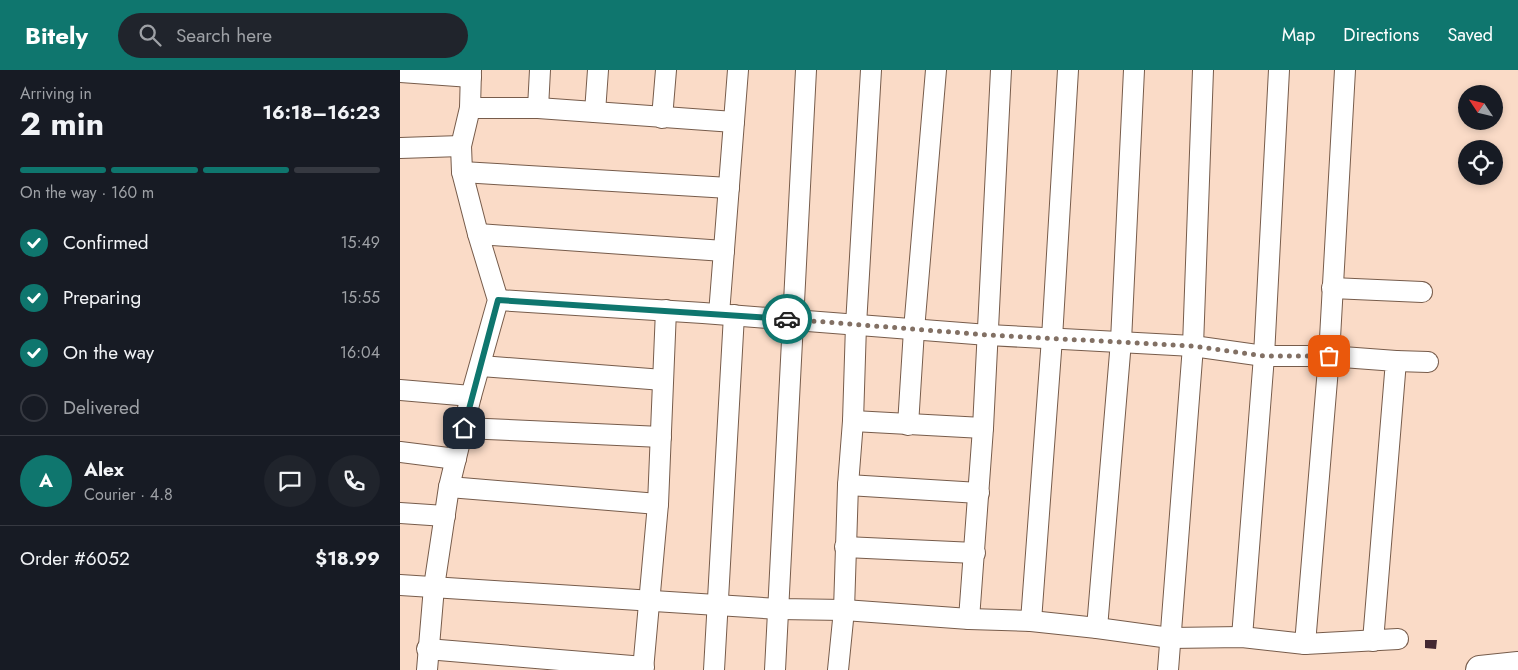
<!DOCTYPE html>
<html lang="en">
<head>
<meta charset="utf-8">
<style>
	:root { --surface:#171b24; --page:#20242c; --text:#f1f3f6; --muted:#9ea1a6; --line:#363941; --accent:#0f766e }
	body { margin:0; font-family:Jost,sans-serif; background:var(--page); color:var(--text); height:100vh; display:flex; flex-direction:column; font-size:19px; white-space:nowrap }
	* { box-sizing:border-box; margin:0 }
	p { font-size:16px; color:var(--muted) }
	.icon { flex:none; width:28px; height:28px; fill:none; stroke:currentColor; stroke-width:2; stroke-linecap:round; stroke-linejoin:round }
	.map { position:relative; flex:1; overflow:hidden }
	.side { display:flex; flex-direction:column; background:var(--surface); width:400px }
	.side>* { flex:none }
	.needle { width:32px; rotate:305deg }
	.fabs { position:absolute; left:1058px; top:15px; display:grid; gap:10px }
	.fabs a { display:grid; place-items:center; width:45px; height:45px; border-radius:50%; background:var(--surface); box-shadow:0 2px 8px #0003; font-size:25px }
	.pin { position:absolute; display:grid; place-items:center; width:42px; height:42px; color:#fff; margin:-21px; border-radius:10px; box-shadow:0 2px 8px #0006 }
	.courier { position:absolute; display:grid; place-items:center; width:50px; height:50px; margin:-25px; border:4px solid #0f766e; border-radius:50%; background:#fff; color:#222; box-shadow:0 1px 6px #0007 }
	.overview em { font-style:normal; font-weight:700 }
	.overview div { display:flex; flex-direction:column-reverse }
	.overview { display:flex; align-items:center; justify-content:space-between; height:85px; padding:0 20px }
	h1 { font-size:32px; font-weight:700; line-height:38px }
	.bar { display:grid; grid-template-columns:repeat(4,1fr); gap:8px 5px; align-content:center; height:60px; padding:0 20px }
	.bar i { height:6px; border-radius:4px; background:var(--line) }
	.bar .current { background:var(--accent) }
	.bar p { grid-column:span 4 }
	.line { display:flex; align-items:center; gap:12px; padding:0 20px; border-top:1px solid var(--line) }
	.line div { flex:1 }
	.round { display:grid; place-items:center; flex:none; width:52px; height:52px; border-radius:26px; background:var(--page) }
	ol { padding:0 20px; list-style:none }
	li { display:flex; align-items:center; gap:15px; height:55px }
	li p { margin-inline-start:auto }
	li .icon { padding:5px; border-radius:50%; background:var(--accent); color:#fff; stroke-width:4 }
	li:last-child { color:var(--muted) }
	li i { width:28px; height:28px; border:2px solid var(--line); border-radius:50% }
	header { display:flex; align-items:center; gap:30px; box-sizing:border-box; height:70px; padding:0 25px; background:var(--accent); color:#fff }
	header strong { font-size:24px }
	nav { display:flex; gap:28px; margin-inline-start:auto; font-size:18px }
	.search { width:350px; height:45px; background:var(--page); display:flex; align-items:center; gap:12px; box-sizing:border-box; padding:0 18px; border-radius:28px; color:var(--muted); font-size:19px }
	main { display:flex; flex:1; min-height:0 }
	.map>svg:first-child { display:block }
	.building { fill:#432832 }
	.lines { fill:none; stroke-linecap:round; stroke-linejoin:round }
	.street-casing { stroke:#775c4b; stroke-width:22 }
	.secondary-casing { stroke:#775c4b; stroke-width:30 }
	.street { stroke:#fff; stroke-width:20 }
	.secondary { stroke:#fff; stroke-width:28 }
	.done { stroke:#827064; stroke-width:5; stroke-dasharray:0 9 }
	.route { stroke:#0f766e; stroke-width:6 }
</style>
</head>
<body>
<header>
<strong>Bitely</strong>
<div class="search"><svg class="icon" aria-label="search" viewBox="0 0 24 24"><circle cx="10" cy="10" r="6"/><path d="M15 15l6 6"/></svg>Search here</div>
<nav><a>Map</a><a>Directions</a><a>Saved</a></nav>
</header>
<main>
<section class="side">
<div class="overview"><div><h1>2 min</h1><p>Arriving in</p></div><em>16:18–16:23</em></div>
<div class="bar"><i class="current"></i><i class="current"></i><i class="current"></i><i></i><p>On the way · 160 m</p></div>
<ol>
<li><svg class="icon" aria-label="check" viewBox="0 0 24 24"><path d="M5 12l5 5 9-10"/></svg>Confirmed<p>15:49</p></li>
<li><svg class="icon" aria-label="check" viewBox="0 0 24 24"><path d="M5 12l5 5 9-10"/></svg>Preparing<p>15:55</p></li>
<li><svg class="icon" aria-label="check" viewBox="0 0 24 24"><path d="M5 12l5 5 9-10"/></svg>On the way<p>16:04</p></li>
<li><i></i>Delivered</li>
</ol>
<div class="line" style="height:90px"><b class="round" style="background:var(--accent);color:#fff">A</b><div><b>Alex</b><p>Courier · 4.8</p></div><a class="round"><svg class="icon" aria-label="chat" viewBox="0 0 24 24"><path d="M4 5h16v11H9l-5 4z"/></svg></a><a class="round"><svg class="icon" aria-label="phone" viewBox="0 0 24 24"><path d="M5 4h4l2 5-3 2q2 4 5 5l2-3 5 2v4C11 20 4 13 5 4z"/></svg></a></div>
<div class="line" style="height:65px"><div>Order #6052</div><b>$18.99</b></div>
</section>
<div class="map">
<svg width="1118" height="600" viewBox="0 0 1118 600">
	<rect width="100%" height="100%" fill="#fadbc7"/>
	<polygon class="building" points="1025,570 1037,570 1036,579 1025,578"/>
	<g class="lines">
		<g class="street-casing">
			<g id="street">
				<polyline points="945,0 929,286 996,291 973,571"/>
				<polyline points="0,2 71,7"/>
				<polyline points="70,38 138,38 334,52"/>
				<polyline points="138,38 140,0"/>
				<polyline points="195,42 198,0"/>
				<polyline points="262,48 266,0"/>
				<polyline points="0,78 61,76"/>
				<polyline points="62,102 329,118"/>
				<polyline points="78,164 324,181"/>
				<polyline points="932,218 1022,222"/>
				<polyline points="319,244 338,0"/>
				<polyline points="996,291 1028,292"/>
				<polyline points="81,296 263,310"/>
				<polyline points="0,320 71,326"/>
				<polyline points="453,351 583,358"/>
				<polyline points="508,355 514,260 536,0"/>
				<polyline points="64,358 261,367"/>
				<polyline points="0,382 56,389"/>
				<polyline points="448,415 579,423"/>
				<polyline points="49,417 258,434"/>
				<polyline points="0,443 45,446"/>
				<polyline points="445,477 575,483"/>
				<polyline points="0,515 379,539 444,540 569,549 631,551 697,558 770,568 842,567 905,574 929,286 864,286 793,276 588,265 303,243 98,230"/>
				<polyline points="569,549 583,358 601,0"/>
				<polyline points="631,551 652,268 668,0"/>
				<polyline points="697,558 721,271 734,0"/>
				<polyline points="842,567 864,286 879,0"/>
				<polyline points="905,574 998,569"/>
				<polyline points="27,579 244,597"/>
				<polyline points="27,600 34,517 49,417 71,326 98,230 78,164 62,102 61,76 70,38 71,0"/>
				<polyline points="243,600 258,434 266,240"/>
				<polyline points="314,600 334,245"/>
				<polyline points="375,600 406,0"/>
				<polyline points="438,600 444,540 448,415 453,351 456,255 471,0"/>
				<polyline points="768,600 793,276 803,0"/>
			</g>
		</g>
		<g class="secondary-casing">
			<polyline id="secondary" points="1080,600 1118,596"/>
		</g>
		<use href="#street" class="street"/>
		<use href="#secondary" class="secondary"/>
	</g>
	<g class="lines">
		<polyline class="done" points="387,249 588,265 793,276 864,286 929,286"/>
		<polyline class="route" points="64,358 98,230 387,249"/>
	</g>
</svg>
<div class="fabs">
<a><svg class="needle" viewBox="-14 -14 28 28"><path d="M0-13l5 13h-10z" fill="#e53935"/><path d="M0 13l5-13h-10z" fill="#9ea1a6"/></svg></a>
<a><svg class="icon" aria-label="locate" viewBox="0 0 24 24"><circle cx="12" cy="12" r="6"/><path d="M12 2v4M12 18v4M2 12h4M18 12h4"/></svg></a>
</div>
<div class="pin" style="left:929px;top:286px;background:#ea580c"><svg class="icon" aria-label="bag" viewBox="0 0 24 24"><path d="M5 8h14l-1 12H6zM9 8a3 3 0 0 1 6 0"/></svg></div>
<div class="pin" style="left:64px;top:358px;background:#1f2937"><svg class="icon" aria-label="home" viewBox="0 0 24 24"><path d="M3 11l9-7 9 7M6 9v11h12V9"/></svg></div>
<div class="courier" style="left:387px;top:249px"><svg class="icon" aria-label="car" viewBox="0 0 24 24"><path d="M5 17H2v-5l4-1 3-4h7l3 4 3 1v5h-3M9 17h6M6 11h13"/><circle cx="7" cy="17" r="2"/><circle cx="17" cy="17" r="2"/></svg></div>
</div>
</main>
</body>
</html>
